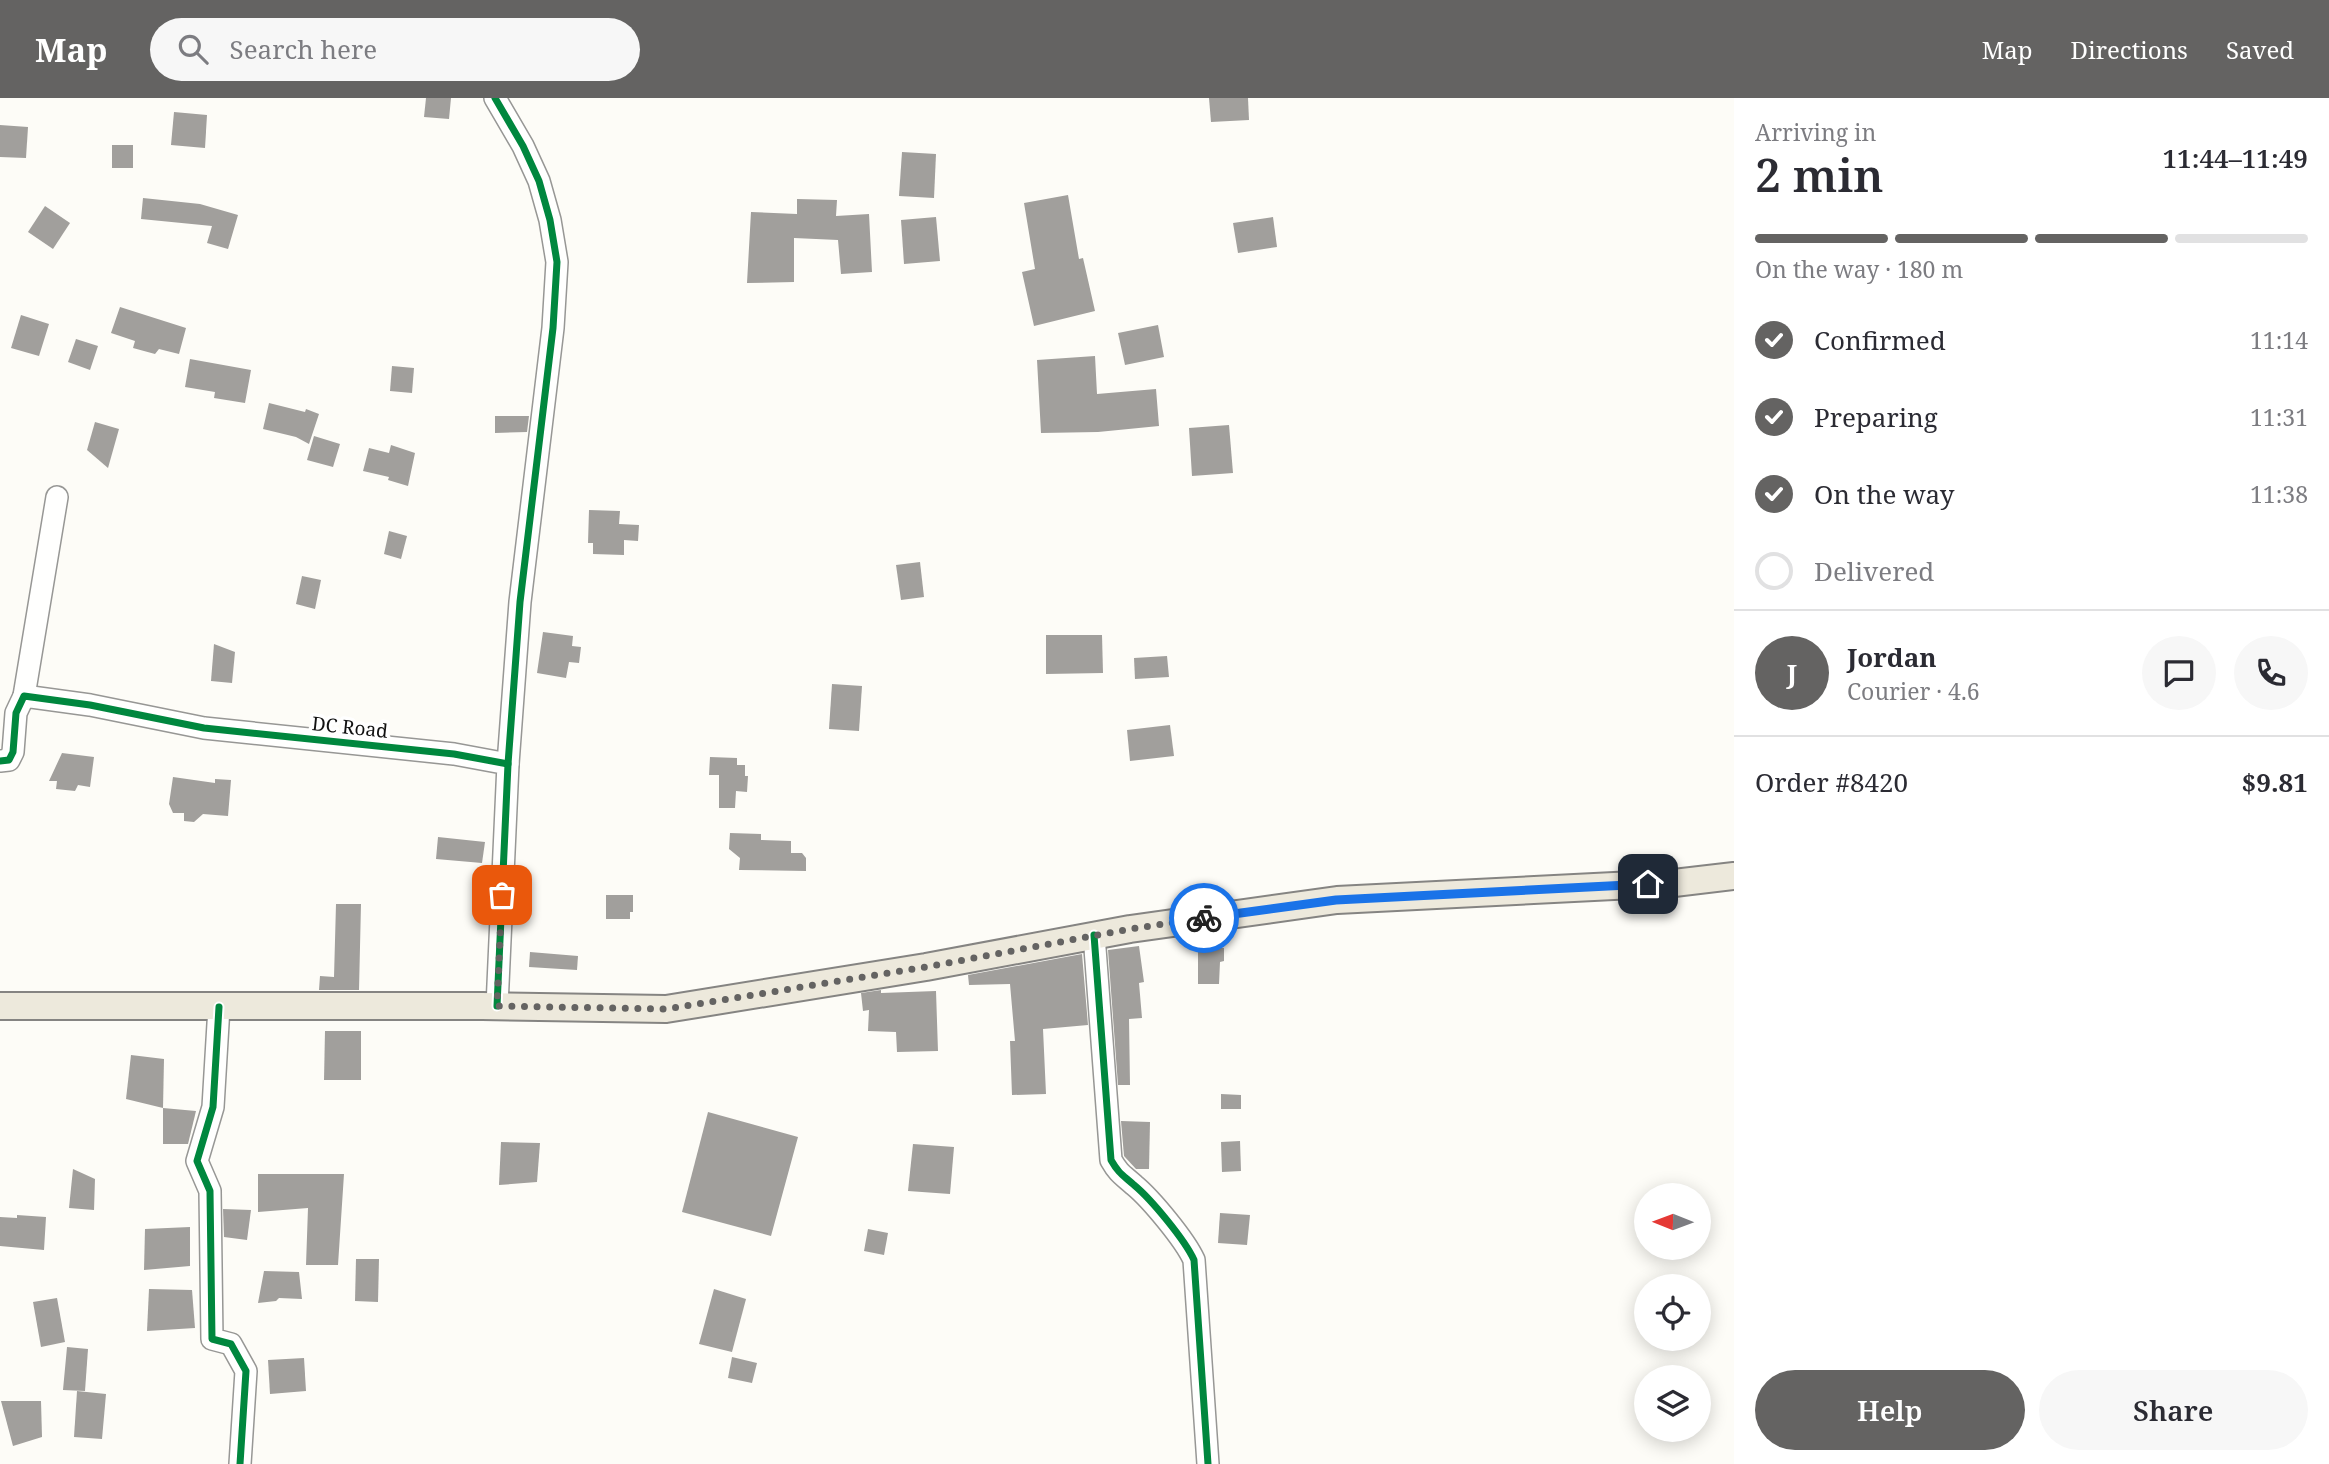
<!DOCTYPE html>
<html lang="en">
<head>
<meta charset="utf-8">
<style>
	:root { --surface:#fff; --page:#f7f7f7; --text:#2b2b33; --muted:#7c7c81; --line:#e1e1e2; --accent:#646362 }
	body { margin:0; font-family:"Noto Serif",serif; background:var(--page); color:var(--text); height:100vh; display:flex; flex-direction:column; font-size:26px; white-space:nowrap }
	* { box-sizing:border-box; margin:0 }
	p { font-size:23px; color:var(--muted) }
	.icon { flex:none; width:38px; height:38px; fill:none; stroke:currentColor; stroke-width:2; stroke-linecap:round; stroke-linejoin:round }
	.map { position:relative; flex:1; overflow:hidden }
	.drawer { display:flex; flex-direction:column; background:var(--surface); width:595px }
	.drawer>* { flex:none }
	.needle { width:46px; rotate:271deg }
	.buttons { position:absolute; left:1634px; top:1085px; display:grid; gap:14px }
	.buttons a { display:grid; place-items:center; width:77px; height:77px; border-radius:50%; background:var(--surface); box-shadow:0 4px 18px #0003; font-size:35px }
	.pin { position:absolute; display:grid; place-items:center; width:60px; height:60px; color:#fff; margin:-30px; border-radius:14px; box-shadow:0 4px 10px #0006 }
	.courier { position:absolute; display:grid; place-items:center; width:70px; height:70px; margin:-35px; border:5px solid #1a73e8; border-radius:50%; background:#fff; color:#222; box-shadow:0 2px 9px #0007 }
	.summary em { font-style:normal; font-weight:600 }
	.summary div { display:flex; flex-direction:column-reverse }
	.summary { display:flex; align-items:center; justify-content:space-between; height:119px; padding:0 21px }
	h1 { font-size:46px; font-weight:600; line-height:52px }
	.bar { display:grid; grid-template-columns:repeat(4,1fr); gap:10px 7px; align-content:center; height:84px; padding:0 21px }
	.bar i { height:9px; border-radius:5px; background:var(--line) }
	.bar .selected { background:var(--accent) }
	.bar p { grid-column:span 4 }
	.line { display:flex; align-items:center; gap:18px; padding:0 21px; border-top:2px solid var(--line) }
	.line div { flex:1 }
	.round { display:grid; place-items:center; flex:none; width:74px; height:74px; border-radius:37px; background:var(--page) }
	ol { padding:0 21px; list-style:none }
	li { display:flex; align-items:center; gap:21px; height:77px }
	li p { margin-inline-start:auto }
	li .icon { padding:7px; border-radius:50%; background:var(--accent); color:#fff; stroke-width:4 }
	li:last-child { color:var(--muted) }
	li i { width:38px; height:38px; border:4px solid var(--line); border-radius:50% }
	.action { display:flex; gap:14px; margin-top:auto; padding:14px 21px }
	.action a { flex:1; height:80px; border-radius:42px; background:var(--accent); color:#fff; font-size:28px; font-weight:600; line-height:80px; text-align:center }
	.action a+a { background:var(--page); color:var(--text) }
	header { display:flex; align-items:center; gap:42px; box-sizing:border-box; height:98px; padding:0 35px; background:var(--accent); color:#fff }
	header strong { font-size:33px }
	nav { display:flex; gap:38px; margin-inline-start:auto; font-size:24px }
	.search { width:490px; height:63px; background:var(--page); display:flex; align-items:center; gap:18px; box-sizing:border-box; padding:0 24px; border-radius:38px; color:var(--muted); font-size:26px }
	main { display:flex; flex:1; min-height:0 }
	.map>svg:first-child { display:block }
	.building { fill:#a19f9c }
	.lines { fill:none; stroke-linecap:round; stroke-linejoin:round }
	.minor-casing { stroke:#979795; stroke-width:24 }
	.major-casing { stroke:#858482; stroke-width:30 }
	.minor { stroke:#fffffe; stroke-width:21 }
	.major { stroke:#ede9dc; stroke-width:26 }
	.cycleway-casing { stroke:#fff; stroke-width:11 }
	.cycleway { stroke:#00873e; stroke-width:7 }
	.done { stroke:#646362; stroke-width:7; stroke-dasharray:0 12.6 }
	.route { stroke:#1a73e8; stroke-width:9 }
	.labels { text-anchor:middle; stroke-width:7; stroke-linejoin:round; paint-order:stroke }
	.street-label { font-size:19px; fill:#111; stroke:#fff }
</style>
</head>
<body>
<header>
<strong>Map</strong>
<div class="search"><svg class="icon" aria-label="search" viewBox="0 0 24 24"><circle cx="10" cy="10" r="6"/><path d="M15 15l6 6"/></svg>Search here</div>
<nav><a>Map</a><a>Directions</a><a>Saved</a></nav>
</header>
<main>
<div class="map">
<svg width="1734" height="1366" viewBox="0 0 1734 1366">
	<rect width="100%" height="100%" fill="#fdfcf7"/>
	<g class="building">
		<polygon points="426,0 451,0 449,21 424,19"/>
		<polygon points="1209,0 1248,0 1249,22 1211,24"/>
		<polygon points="174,14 207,17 205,50 171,47"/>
		<polygon points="0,27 28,29 26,60 0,59"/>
		<rect x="112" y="47" width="21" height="23"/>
		<polygon points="902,54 936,56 934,100 899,98"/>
		<polygon points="1068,97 1079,161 1083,160 1095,213 1034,228 1022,174 1035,171 1024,105"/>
		<polygon points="143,100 200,106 238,117 228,151 207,145 212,128 141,121"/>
		<polygon points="797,101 837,102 836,118 869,116 872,174 841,176 838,142 794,140 794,184 747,185 751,114 797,116"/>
		<polygon points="45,108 70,125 53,151 28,134"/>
		<polygon points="936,119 940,163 904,166 901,122"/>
		<polygon points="1273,119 1277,149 1238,155 1233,125"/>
		<polygon points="120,209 186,230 179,256 159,251 155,256 133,250 135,243 111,235"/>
		<polygon points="21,217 49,226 39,258 11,250"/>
		<polygon points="1158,227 1164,259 1125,267 1118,235"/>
		<polygon points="76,241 98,248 90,272 68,264"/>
		<polygon points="1095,258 1097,296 1156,291 1159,328 1098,334 1041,335 1037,262"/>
		<polygon points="190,261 251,272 245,305 214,300 215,294 185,289"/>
		<polygon points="392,268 414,270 412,295 390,293"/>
		<polygon points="269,305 305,314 306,311 319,316 309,346 296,339 263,331"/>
		<polygon points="495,318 529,318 527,334 495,335"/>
		<polygon points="95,324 119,331 108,370 87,352"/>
		<polygon points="1229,327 1233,375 1192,378 1189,330"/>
		<polygon points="314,338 340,346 333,369 307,362"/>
		<polygon points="391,347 415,355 408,388 388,382 389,379 363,373 369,350 389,355"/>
		<polygon points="589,412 620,413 619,426 639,427 638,443 624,442 624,457 593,456 593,445 588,445"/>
		<polygon points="389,433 407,438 401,461 384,456"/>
		<polygon points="920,464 924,499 901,502 896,467"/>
		<polygon points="302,478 321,482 315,511 296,506"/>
		<polygon points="543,534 573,538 572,548 581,549 579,565 569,564 566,580 537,575"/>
		<polygon points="1046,537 1102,537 1103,575 1046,576"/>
		<polygon points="214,546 235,554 232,585 211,583"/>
		<polygon points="1167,558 1169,579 1135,581 1134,560"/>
		<polygon points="832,586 862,588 859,633 829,631"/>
		<polygon points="1170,627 1174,658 1130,663 1127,632"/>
		<polygon points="62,655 94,659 90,689 78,687 75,693 56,691 57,683 49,683"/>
		<polygon points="710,659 737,660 737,667 745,667 745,678 748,678 747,694 736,693 735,710 719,710 719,677 709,677"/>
		<polygon points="173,679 215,685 215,681 231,682 228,718 203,716 194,724 184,723 184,715 173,715 169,706"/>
		<polygon points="730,735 761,736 761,742 791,743 791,755 802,755 806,760 806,773 739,772 740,760 729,751"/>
		<polygon points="438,739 485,744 482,765 436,761"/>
		<polygon points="606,797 633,797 633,814 630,814 630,821 606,821"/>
		<polygon points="336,806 361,806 359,892 319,892 320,878 334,879"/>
		<polygon points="1139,848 1144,884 1139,885 1142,920 1129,921 1130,987 1118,987 1108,852"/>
		<polygon points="1198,850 1224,850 1224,863 1220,864 1219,886 1198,886"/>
		<polygon points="530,854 578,858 577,872 529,869"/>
		<polygon points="1082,856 1088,927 1043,931 1046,996 1012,997 1010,943 1015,943 1010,886 969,887 968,877"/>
		<polygon points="881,892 881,895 936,893 938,953 897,954 896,934 868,933 869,912 863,913 861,895"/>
		<polygon points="325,933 361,933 361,982 324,982"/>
		<polygon points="131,957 164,961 163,1010 126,1001"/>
		<polygon points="1221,996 1241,997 1241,1011 1221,1011"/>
		<polygon points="163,1010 196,1013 188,1046 163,1046"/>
		<polygon points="708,1014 798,1039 771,1138 682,1114"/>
		<polygon points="1121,1023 1150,1024 1149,1071 1136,1071 1124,1058"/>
		<polygon points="1240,1043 1241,1073 1222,1074 1221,1044"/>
		<polygon points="501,1044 540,1045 537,1084 499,1087"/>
		<polygon points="913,1046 954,1049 950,1096 908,1093"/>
		<polygon points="73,1071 95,1081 94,1112 69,1110"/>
		<polygon points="258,1076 344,1076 338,1167 306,1167 308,1110 258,1114"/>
		<polygon points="223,1111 251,1112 247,1142 224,1139"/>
		<polygon points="1220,1115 1250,1117 1247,1147 1218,1145"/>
		<polygon points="17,1117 46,1119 44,1152 0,1148 0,1119 17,1120"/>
		<polygon points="190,1129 190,1168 144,1172 145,1131"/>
		<polygon points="868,1131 888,1135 884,1157 864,1153"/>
		<polygon points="356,1161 379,1161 378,1204 355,1203"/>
		<polygon points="264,1173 299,1174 302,1201 279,1200 276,1203 258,1205"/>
		<polygon points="149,1191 192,1192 195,1230 147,1233"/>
		<polygon points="714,1191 746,1201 732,1254 699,1246"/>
		<polygon points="57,1200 65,1244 41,1249 33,1204"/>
		<polygon points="67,1249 88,1251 85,1293 63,1292"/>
		<polygon points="732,1259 757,1265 752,1285 728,1280"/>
		<polygon points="304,1260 306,1293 270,1296 268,1262"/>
		<polygon points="77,1293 106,1296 102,1341 74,1339"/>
		<polygon points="1,1303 41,1303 42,1339 13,1348"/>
	</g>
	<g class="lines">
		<g class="minor-casing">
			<g id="minor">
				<polyline points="495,0 523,48 539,83 550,122 557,164 553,230 520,504 508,666"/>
				<polyline points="24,598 57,399"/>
				<polyline points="0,663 9,662 13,654 16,615 24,598 90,607 204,630 454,656 508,666 497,908"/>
				<path d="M1094 837 1111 1062C1119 1076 1123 1077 1134 1087 1151 1101 1185 1142 1194 1162L1208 1366"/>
				<polyline points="219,909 213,1009 197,1063 210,1093 212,1241 231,1246 246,1273 240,1366"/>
			</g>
		</g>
		<g class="major-casing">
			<polyline id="major" points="0,908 482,908 666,911 926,869 1130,831 1337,802 1674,785 1734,778"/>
		</g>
		<use href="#minor" class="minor"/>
		<use href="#major" class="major"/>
		<g class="cycleway-casing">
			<g id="cycleway">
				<polyline points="495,0 523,48 539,83 550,122 557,164 553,230 520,504 508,666"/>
				<polyline points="0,663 9,662 13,654 16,615 24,598 90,607 204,630 454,656 508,666 497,908"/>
				<path d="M1094 837 1111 1062C1119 1076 1123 1077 1134 1087 1151 1101 1185 1142 1194 1162L1208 1366"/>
				<polyline points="219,909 213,1009 197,1063 210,1093 212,1241 231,1246 246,1273 240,1366"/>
			</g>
		</g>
		<use href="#cycleway" class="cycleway"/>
	</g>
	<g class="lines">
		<polyline class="done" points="502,797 497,908 666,911 926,869 1130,831 1204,820"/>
		<polyline class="route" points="1204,820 1336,802 1648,786"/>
	</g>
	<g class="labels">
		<g class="street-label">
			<text transform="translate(350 629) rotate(6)" y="7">DC Road</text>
		</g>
	</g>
</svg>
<div class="buttons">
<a><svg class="needle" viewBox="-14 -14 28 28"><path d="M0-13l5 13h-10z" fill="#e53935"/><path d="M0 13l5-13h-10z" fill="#7c7c81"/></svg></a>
<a><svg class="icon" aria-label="locate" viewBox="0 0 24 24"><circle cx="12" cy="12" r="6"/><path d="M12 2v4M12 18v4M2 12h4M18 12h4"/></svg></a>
<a><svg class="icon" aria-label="layers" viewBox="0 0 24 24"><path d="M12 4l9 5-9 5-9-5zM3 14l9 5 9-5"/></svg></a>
</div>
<div class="pin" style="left:502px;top:797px;background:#ea580c"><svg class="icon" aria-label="bag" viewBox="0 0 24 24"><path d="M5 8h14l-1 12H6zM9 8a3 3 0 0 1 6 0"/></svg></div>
<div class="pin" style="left:1648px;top:786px;background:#1f2937"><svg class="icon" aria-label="home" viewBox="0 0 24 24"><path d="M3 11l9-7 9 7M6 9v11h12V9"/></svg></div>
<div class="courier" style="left:1204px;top:820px"><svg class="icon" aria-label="bike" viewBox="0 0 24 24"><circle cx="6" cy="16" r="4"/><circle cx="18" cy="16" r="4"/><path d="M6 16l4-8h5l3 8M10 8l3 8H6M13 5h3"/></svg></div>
</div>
<section class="drawer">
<div class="summary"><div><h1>2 min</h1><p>Arriving in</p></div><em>11:44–11:49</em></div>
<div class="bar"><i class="selected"></i><i class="selected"></i><i class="selected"></i><i></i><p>On the way · 180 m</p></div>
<ol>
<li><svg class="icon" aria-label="check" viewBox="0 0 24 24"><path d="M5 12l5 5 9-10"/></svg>Confirmed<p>11:14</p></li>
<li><svg class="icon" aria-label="check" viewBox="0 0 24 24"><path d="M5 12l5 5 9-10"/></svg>Preparing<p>11:31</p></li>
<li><svg class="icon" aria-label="check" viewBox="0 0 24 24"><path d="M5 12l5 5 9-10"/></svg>On the way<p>11:38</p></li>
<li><i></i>Delivered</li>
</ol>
<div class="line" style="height:126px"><b class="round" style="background:var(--accent);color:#fff">J</b><div><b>Jordan</b><p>Courier · 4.6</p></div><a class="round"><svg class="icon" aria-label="chat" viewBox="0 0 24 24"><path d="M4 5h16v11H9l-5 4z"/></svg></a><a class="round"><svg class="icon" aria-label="phone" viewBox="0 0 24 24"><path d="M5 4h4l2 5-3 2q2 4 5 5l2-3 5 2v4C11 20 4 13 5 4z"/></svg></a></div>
<div class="line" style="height:91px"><div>Order #8420</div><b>$9.81</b></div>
<div class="action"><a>Help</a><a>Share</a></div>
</section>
</main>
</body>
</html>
